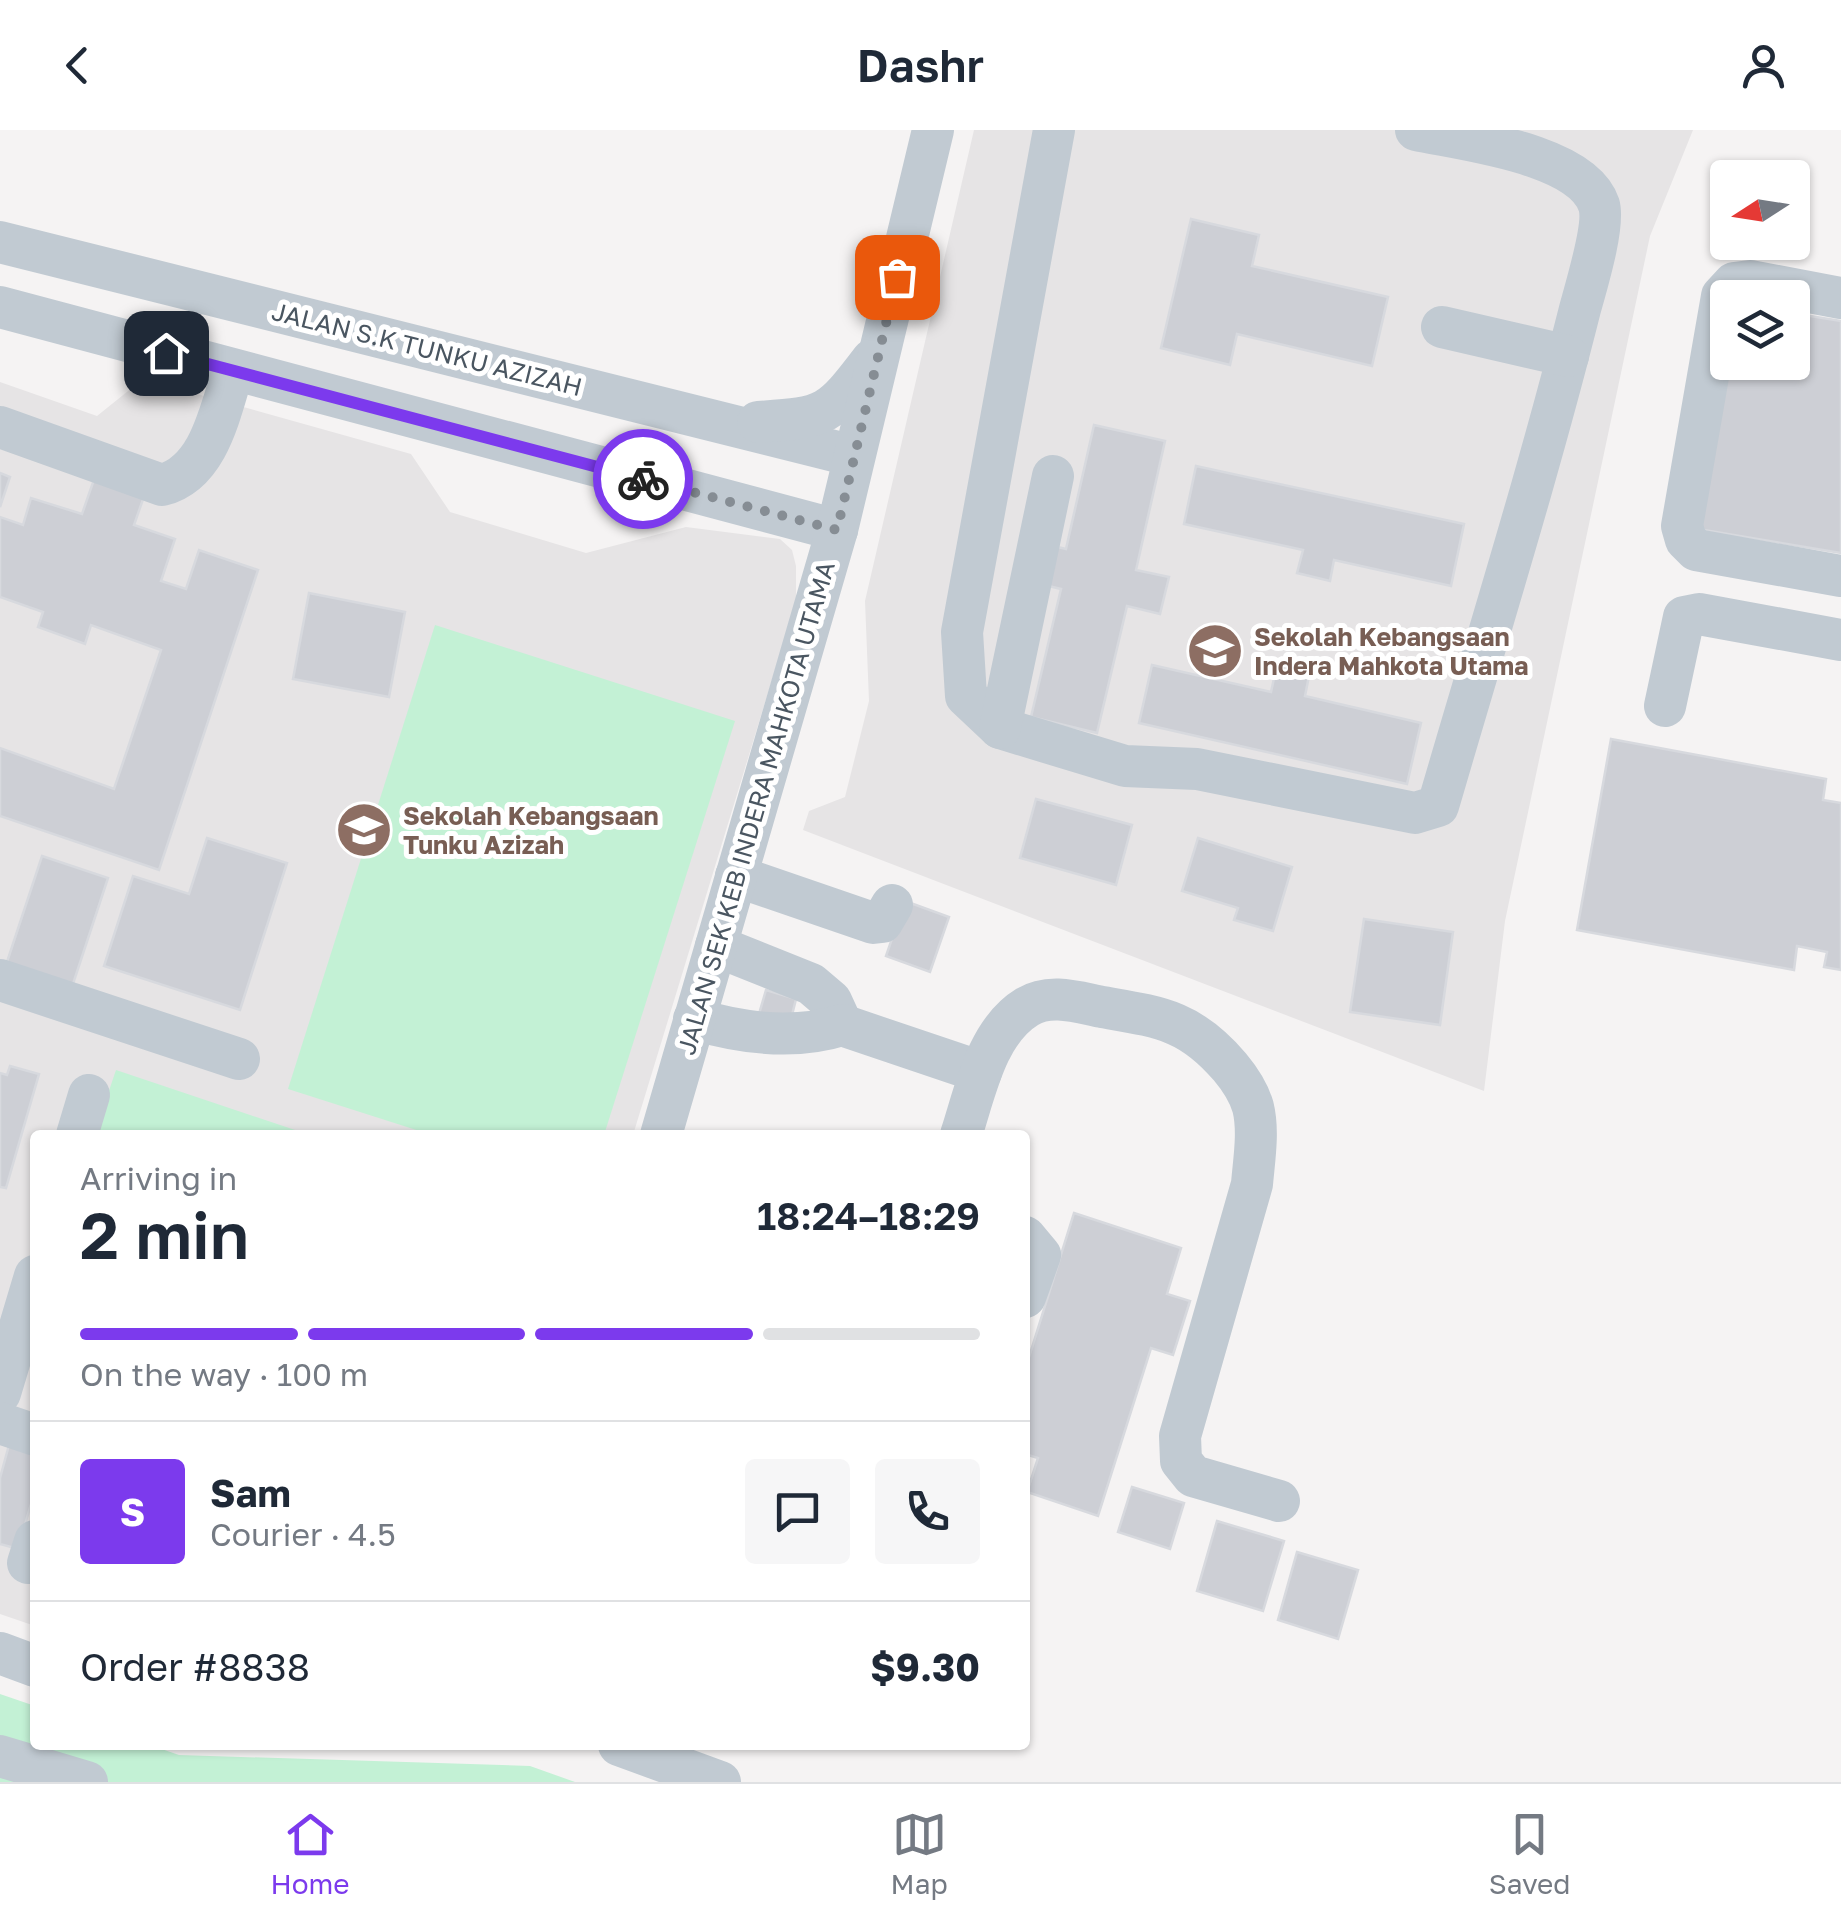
<!DOCTYPE html>
<html lang="en">
<head>
<meta charset="utf-8">
<style>
	:root { --surface:#fff; --page:#f6f6f7; --text:#1f2937; --muted:#747a83; --line:#e0e1e3; --accent:#7c3aed }
	body { margin:0; font-family:"Golos Text",sans-serif; background:var(--page); color:var(--text); height:100vh; display:flex; flex-direction:column; font-size:38px; white-space:nowrap }
	* { box-sizing:border-box; margin:0 }
	p { font-size:32px; color:var(--muted) }
	.icon { flex:none; width:55px; height:55px; fill:none; stroke:currentColor; stroke-width:2; stroke-linecap:round; stroke-linejoin:round }
	.map { position:relative; flex:1; overflow:hidden }
	.drawer { position:absolute; left:30px; top:1000px; width:1000px; height:620px; display:flex; flex-direction:column; background:var(--surface); border-radius:10px; box-shadow:0 2px 8px #0004 }
	.drawer>* { flex:none }
	.needle { width:65px; rotate:258deg }
	.buttons { position:absolute; left:1710px; top:30px; display:grid; gap:20px }
	.buttons a { display:grid; place-items:center; width:100px; height:100px; border-radius:10px; background:var(--surface); box-shadow:0 2px 8px #0004; font-size:50px }
	.pin { position:absolute; display:grid; place-items:center; width:85px; height:85px; color:#fff; margin:-42px; border-radius:20px; box-shadow:0 5px 15px #0006 }
	.courier { position:absolute; display:grid; place-items:center; width:100px; height:100px; margin:-50px; border:8px solid #7c3aed; border-radius:50%; background:#fff; color:#222; box-shadow:0 2px 12px #0007 }
	.headline em { font-style:normal; font-weight:600 }
	.headline div { display:flex; flex-direction:column-reverse }
	.headline { display:flex; align-items:center; justify-content:space-between; height:170px; padding:0 50px }
	h1 { font-size:65px; font-weight:600; line-height:75px }
	.bar { display:grid; grid-template-columns:repeat(4,1fr); gap:15px 10px; align-content:center; height:120px; padding:0 50px }
	.bar i { height:12px; border-radius:8px; background:var(--line) }
	.bar .on { background:var(--accent) }
	.bar p { grid-column:span 4 }
	.line { display:flex; align-items:center; gap:25px; padding:0 50px; border-top:2px solid var(--line) }
	.line div { flex:1 }
	.round { display:grid; place-items:center; flex:none; width:105px; height:105px; border-radius:10px; background:var(--page) }
	header { display:flex; justify-content:space-between; align-items:center; height:130px; padding:0 50px; background:var(--surface); font-size:45px; font-weight:600 }
	.menu { display:flex; justify-content:space-around; align-items:center; height:140px; border-top:2px solid var(--line); background:var(--surface); font-size:28px; color:var(--muted) }
	.menu a { display:grid; justify-items:center; gap:5px }
	.menu .on { color:var(--accent) }
	.map>svg:first-child { display:block }
	.education { fill:#e6e4e5 }
	.green { fill:#c3f1d5 }
	.building { fill:#cdcfd5; stroke:#d7d9de; stroke-width:2.5 }
	.lines { fill:none; stroke-linecap:round; stroke-linejoin:round }
	.minor { stroke:#c1cad2; stroke-width:42 }
	.done { stroke:#868d94; stroke-width:10; stroke-dasharray:0 18 }
	.route { stroke:#7c3aed; stroke-width:12 }
	.labels { text-anchor:middle; stroke-width:10; stroke-linejoin:round; paint-order:stroke }
	.street-label { font-size:25px; fill:#4a5661; stroke:#fff }
	.education-label { font-size:25px; font-weight:bold; fill:#785e54; stroke:#fff; text-anchor:start }
</style>
</head>
<body>
<header><svg class="icon" aria-label="back" viewBox="0 0 24 24"><path d="M15 5l-7 7 7 7"/></svg>Dashr<svg class="icon" aria-label="person" viewBox="0 0 24 24"><circle cx="12" cy="8" r="4"/><path d="M4 21q1-7 8-7t8 7"/></svg></header>
<div class="map">
<svg width="1841" height="1652" viewBox="0 0 1841 1652">
	<rect width="100%" height="100%" fill="#f5f3f3"/>
	<g class="education">
		<polygon points="974,0 1693,0 1650,106 1505,791 1484,961 803,700 809,681 845,667 869,571 865,471"/>
		<polygon points="143,249 411,324 450,382 586,423 686,397 780,409 792,420 796,436 796,471 633,1005 35,1005 35,1496 0,1484 0,252 97,286"/>
	</g>
	<g class="green">
		<polygon points="435,495 735,591 604,1005 432,1005 288,959"/>
		<polygon points="116,940 310,1005 94,1005"/>
		<polygon points="0,1564 35,1576 35,1615 150,1615 179,1625 530,1636 575,1652 0,1652"/>
	</g>
	<g class="building">
		<polygon points="1191,89 1259,105 1252,136 1388,167 1372,236 1237,204 1230,235 1161,218"/>
		<polygon points="1792,183 1841,191 1841,423 1698,399 1728,232 1792,232"/>
		<polygon points="1094,295 1165,311 1136,440 1169,447 1160,484 1127,476 1097,603 1031,587 1061,459 1032,452 1041,413 1066,419"/>
		<polygon points="1196,336 1464,394 1451,456 1334,430 1330,451 1297,443 1303,420 1184,394"/>
		<polygon points="98,338 148,355 134,395 175,409 161,451 186,459 199,420 258,440 159,740 0,686 0,618 114,659 161,520 91,495 85,514 38,497 43,482 0,467 0,387 23,395 31,368 82,384"/>
		<polygon points="0,343 10,347 0,377"/>
		<polygon points="309,463 405,482 389,567 293,549"/>
		<polygon points="1152,535 1271,562 1276,539 1309,546 1305,566 1421,593 1407,654 1139,593"/>
		<polygon points="1611,609 1826,649 1823,670 1841,673 1841,840 1824,837 1827,822 1797,816 1794,840 1577,800"/>
		<polygon points="1036,669 1132,695 1116,755 1020,728"/>
		<polygon points="207,708 287,733 240,880 104,836 133,746 189,764"/>
		<polygon points="1198,708 1292,737 1273,801 1234,790 1238,778 1182,761"/>
		<polygon points="42,726 108,748 71,860 5,838"/>
		<polygon points="905,771 949,787 930,842 886,826"/>
		<polygon points="1364,789 1453,802 1440,895 1350,882"/>
		<polygon points="766,860 796,869 790,893 759,884"/>
		<polygon points="10,936 39,944 6,1058 0,1057 0,943 7,945"/>
		<polygon points="1074,1083 1181,1118 1167,1164 1190,1171 1173,1225 1151,1218 1098,1386 1027,1362 1038,1328 1025,1324 1025,1240"/>
		<polygon points="9,1315 35,1322 35,1360 18,1419 0,1414 0,1348"/>
		<polygon points="1132,1357 1184,1373 1170,1419 1118,1402"/>
		<polygon points="1217,1391 1284,1411 1263,1481 1197,1461"/>
		<polygon points="1297,1422 1358,1440 1338,1509 1278,1490"/>
	</g>
	<g class="lines">
		<g class="minor">
			<path d="M1054 0 962 502 966 566 1000 598 1125 636 1197 639 1415 683 1438 676C1486 511 1538 346 1580 179 1586 157 1605 95 1599 75 1582 23 1462 10 1416 0"/>
			<polyline points="0,112 854,326"/>
			<polyline points="1841,168 1750,151 1734,153 1722,166 1682,396 1686,410 1696,420 1841,446"/>
			<polyline points="0,177 837,400"/>
			<polyline points="1442,197 1568,226"/>
			<path d="M758 292C827 288 830 285 872 230"/>
			<path d="M0 297 162 355C209 343 220 282 233 241"/>
			<polyline points="1665,576 1684,487 1699,484 1841,510"/>
			<polyline points="1000,598 1053,346"/>
			<polyline points="736,746 873,793 882,792 892,775"/>
			<polyline points="716,816 811,854 831,871 842,895"/>
			<polyline points="0,850 239,929"/>
			<path d="M694 889C741 903 795 910 842 895L981 942"/>
			<polyline points="77,1005 89,965"/>
			<polyline points="661,1005 837,400 933,0"/>
			<path d="M961 1005C975 963 986 902 1027 877 1050 863 1077 872 1102 877 1160 887 1190 890 1230 937 1240 949 1249 963 1253 977 1259 1001 1254 1030 1252 1054L1180 1306 1181 1331 1193 1346 1279 1371"/>
			<polyline points="1025,1107 1040,1125 1025,1167"/>
			<polyline points="0,1263 35,1146"/>
			<polyline points="0,1293 35,1305"/>
			<polyline points="28,1433 35,1411"/>
			<polyline points="0,1523 35,1536"/>
			<polyline points="619,1615 720,1652"/>
			<polyline points="0,1626 87,1652"/>
		</g>
	</g>
	<g class="lines">
		<polyline class="done" points="643,349 837,400 897,147"/>
		<polyline class="route" points="166,223 643,349"/>
	</g>
	<defs>
		<g id="school-disc" transform="scale(2.875)"><circle r="9.5" fill="#8d6e63" stroke="#fff"/><path d="M0-5L7-2L0 1L-7-2ZM-4 1L0 2.5L4 1V4Q0 6-4 4Z" fill="#fff"/></g>
	</defs>
	<g fill-rule="evenodd">
		<use href="#school-disc" x="1215" y="521"/>
		<use href="#school-disc" x="364" y="700"/>
	</g>
	<g class="labels">
		<g class="street-label">
			<text transform="translate(427 219) rotate(14)" y="9">JALAN S.K TUNKU AZIZAH</text>
			<text transform="translate(756 678) rotate(-74)" y="9">JALAN SEK KEB INDERA MAHKOTA UTAMA</text>
		</g>
		<g class="education-label">
			<text x="1254" y="516">Sekolah Kebangsaan<tspan x="1254" dy="29">Indera Mahkota Utama</tspan></text>
			<text x="403" y="695">Sekolah Kebangsaan<tspan x="403" dy="29">Tunku Azizah</tspan></text>
		</g>
	</g>
</svg>
<div class="buttons">
<a><svg class="needle" viewBox="-14 -14 28 28"><path d="M0-13l5 13h-10z" fill="#e53935"/><path d="M0 13l5-13h-10z" fill="#747a83"/></svg></a>
<a><svg class="icon" aria-label="layers" viewBox="0 0 24 24"><path d="M12 4l9 5-9 5-9-5zM3 14l9 5 9-5"/></svg></a>
</div>
<div class="pin" style="left:897px;top:147px;background:#ea580c"><svg class="icon" aria-label="bag" viewBox="0 0 24 24"><path d="M5 8h14l-1 12H6zM9 8a3 3 0 0 1 6 0"/></svg></div>
<div class="pin" style="left:166px;top:223px;background:#1f2937"><svg class="icon" aria-label="home" viewBox="0 0 24 24"><path d="M3 11l9-7 9 7M6 9v11h12V9"/></svg></div>
<div class="courier" style="left:643px;top:349px"><svg class="icon" aria-label="bike" viewBox="0 0 24 24"><circle cx="6" cy="16" r="4"/><circle cx="18" cy="16" r="4"/><path d="M6 16l4-8h5l3 8M10 8l3 8H6M13 5h3"/></svg></div>
<section class="drawer">
<div class="headline"><div><h1>2 min</h1><p>Arriving in</p></div><em>18:24–18:29</em></div>
<div class="bar"><i class="on"></i><i class="on"></i><i class="on"></i><i></i><p>On the way · 100 m</p></div>
<div class="line" style="height:180px"><b class="round" style="background:var(--accent);color:#fff">S</b><div><b>Sam</b><p>Courier · 4.5</p></div><a class="round"><svg class="icon" aria-label="chat" viewBox="0 0 24 24"><path d="M4 5h16v11H9l-5 4z"/></svg></a><a class="round"><svg class="icon" aria-label="phone" viewBox="0 0 24 24"><path d="M5 4h4l2 5-3 2q2 4 5 5l2-3 5 2v4C11 20 4 13 5 4z"/></svg></a></div>
<div class="line" style="height:130px"><div>Order #8838</div><b>$9.30</b></div>
</section>
</div>
<nav class="menu">
<a class="on"><svg class="icon" aria-label="home" viewBox="0 0 24 24"><path d="M3 11l9-7 9 7M6 9v11h12V9"/></svg>Home</a>
<a><svg class="icon" aria-label="map" viewBox="0 0 24 24"><path d="M3 6l6-2 6 2 6-2v14l-6 2-6-2-6 2zM9 4v14M15 6v14"/></svg>Map</a>
<a><svg class="icon" aria-label="saved" viewBox="0 0 24 24"><path d="M7 4h10v16l-5-4-5 4z"/></svg>Saved</a>
</nav>
</body>
</html>
